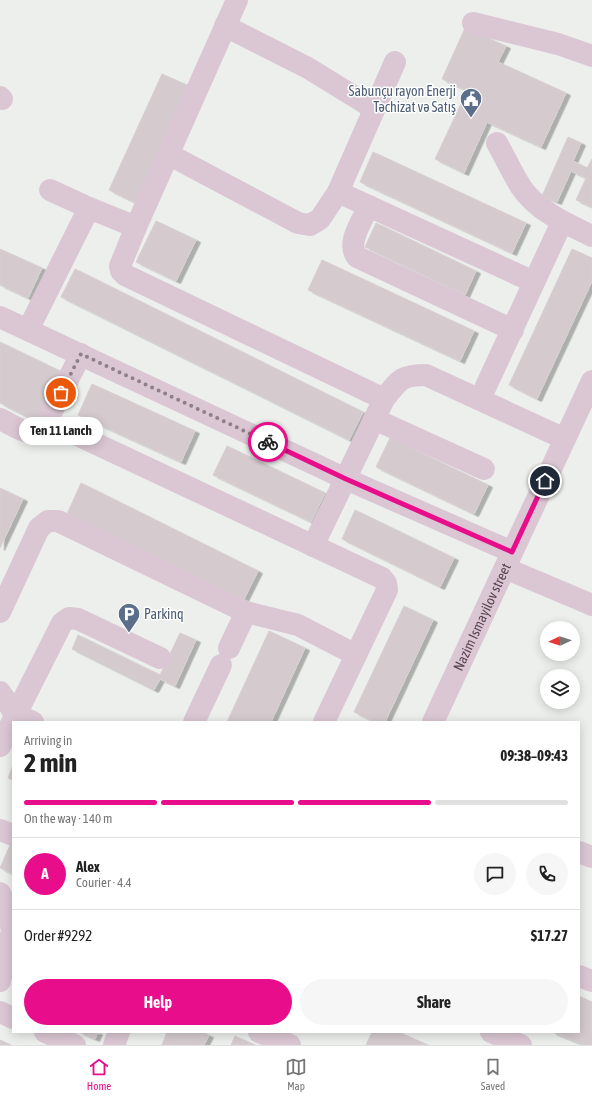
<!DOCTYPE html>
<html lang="en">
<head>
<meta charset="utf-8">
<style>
	:root { --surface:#fff; --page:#f6f6f6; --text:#222; --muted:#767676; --line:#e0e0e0; --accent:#e80d8b }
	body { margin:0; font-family:"Asap Condensed",sans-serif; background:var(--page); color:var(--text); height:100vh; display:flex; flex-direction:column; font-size:15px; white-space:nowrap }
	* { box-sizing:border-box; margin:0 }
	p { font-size:13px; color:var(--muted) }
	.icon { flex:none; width:22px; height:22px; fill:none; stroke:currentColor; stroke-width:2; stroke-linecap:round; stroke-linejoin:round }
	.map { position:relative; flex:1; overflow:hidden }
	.panel { position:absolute; left:12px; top:721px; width:568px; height:312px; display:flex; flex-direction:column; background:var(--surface); border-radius:0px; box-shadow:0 2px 10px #0003 }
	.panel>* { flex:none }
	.needle { width:26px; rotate:266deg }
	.fabs { position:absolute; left:540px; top:621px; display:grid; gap:8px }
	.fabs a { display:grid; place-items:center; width:40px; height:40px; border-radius:50%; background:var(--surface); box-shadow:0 2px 10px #0003; font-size:20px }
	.pin { position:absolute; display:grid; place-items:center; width:34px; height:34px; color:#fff; margin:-17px; border:2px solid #fff; border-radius:50%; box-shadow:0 1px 4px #0007 }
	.courier { position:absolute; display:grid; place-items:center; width:40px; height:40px; margin:-20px; border:3px solid #e80d8b; border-radius:50%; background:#fff; color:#222; box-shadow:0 1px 5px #0007 }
	.bubble { position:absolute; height:28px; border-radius:14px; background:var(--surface); box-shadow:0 2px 10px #0003; font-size:13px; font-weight:700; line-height:28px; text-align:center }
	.head em { font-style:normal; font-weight:700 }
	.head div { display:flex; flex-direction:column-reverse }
	.head { display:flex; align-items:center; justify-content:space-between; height:68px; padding:0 12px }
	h1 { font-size:26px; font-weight:700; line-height:30px }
	.bar { display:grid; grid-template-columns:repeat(4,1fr); gap:6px 4px; align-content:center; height:48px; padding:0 12px }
	.bar i { height:5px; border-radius:3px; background:var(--line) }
	.bar .on { background:var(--accent) }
	.bar p { grid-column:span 4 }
	.line { display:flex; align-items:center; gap:10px; padding:0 12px; border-top:1px solid var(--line) }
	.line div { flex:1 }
	.round { display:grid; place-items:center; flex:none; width:42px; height:42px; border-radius:21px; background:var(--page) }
	.cta { display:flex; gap:8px; margin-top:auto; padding:8px 12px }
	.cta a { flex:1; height:46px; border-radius:24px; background:var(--accent); color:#fff; font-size:16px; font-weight:700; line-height:46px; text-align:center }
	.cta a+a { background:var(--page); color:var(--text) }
	.menu { display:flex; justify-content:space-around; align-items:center; height:56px; border-top:1px solid var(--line); background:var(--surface); font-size:11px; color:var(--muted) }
	.menu a { display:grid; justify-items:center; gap:2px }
	.menu .on { color:var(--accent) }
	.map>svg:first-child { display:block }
	.building { fill:#d5cbcf; stroke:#d8cfd3; filter:url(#shadow) }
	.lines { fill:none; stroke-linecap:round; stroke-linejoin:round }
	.minor { stroke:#dbc7d4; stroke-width:22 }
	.done { stroke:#8e7f89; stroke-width:4; stroke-dasharray:0 7.2 }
	.route { stroke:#e80d8b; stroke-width:5 }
	.labels { text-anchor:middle; stroke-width:3; stroke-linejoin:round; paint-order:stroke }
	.service-label { font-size:14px; fill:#4e5e75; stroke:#fff; text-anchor:end }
	.street-label { font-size:14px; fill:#5b4353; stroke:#fff }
</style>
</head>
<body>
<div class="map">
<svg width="592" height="1045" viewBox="0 0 592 1045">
	<defs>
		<filter id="shadow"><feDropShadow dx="4.5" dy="2.5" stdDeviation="0" flood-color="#0004"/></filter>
	</defs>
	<rect width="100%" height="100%" fill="#ecefec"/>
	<g class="building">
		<polygon points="465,28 506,46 498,62 566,93 541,147 487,122 464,173 435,159 467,91 442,79"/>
		<polygon points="162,74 189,86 136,203 109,190"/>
		<polygon points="568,137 581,143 573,161 587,168 592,159 592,207 576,200 586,178 571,171 557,202 542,196"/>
		<polygon points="373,152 526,223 512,253 360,182"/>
		<polygon points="156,221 196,240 176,281 136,262"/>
		<polygon points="376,223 476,271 465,295 365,247"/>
		<polygon points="0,249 42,268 28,298 0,285"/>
		<polygon points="572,249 592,258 592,281 537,399 509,385"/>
		<polygon points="322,260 474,331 460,361 308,290"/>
		<polygon points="75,269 363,412 349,440 61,297"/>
		<polygon points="0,342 62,372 37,422 0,403"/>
		<polygon points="92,384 195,431 181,462 78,415"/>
		<polygon points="390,438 488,485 474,514 376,467"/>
		<polygon points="227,446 325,493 311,522 213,475"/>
		<polygon points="81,483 258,571 243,601 67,514"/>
		<polygon points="0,488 23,499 0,548"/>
		<polygon points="355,510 454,558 440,587 342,539"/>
		<polygon points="404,606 433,620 385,722 375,722 354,712"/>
		<polygon points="269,631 305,648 271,722 227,722"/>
		<polygon points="180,633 196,640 175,686 160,679 154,690 72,649 78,635 160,675"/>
		<polygon points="13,765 13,780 8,778"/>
		<polygon points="10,845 13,846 13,874 0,868"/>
		<polygon points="579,996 592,1002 592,1045 584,1045 552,1032 579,1032"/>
		<polygon points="79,1032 98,1032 95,1039"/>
		<polygon points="167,1032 201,1032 209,1035 204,1045 162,1045"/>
		<polygon points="372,1032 398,1032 428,1045 366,1045"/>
		<polygon points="235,1036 255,1045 231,1045"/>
		<polygon points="0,1040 11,1045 0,1045"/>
	</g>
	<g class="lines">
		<g class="minor">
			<polyline points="473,23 558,44 592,56"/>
			<polyline points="225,26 308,68 373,108"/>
			<polyline points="0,97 2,99"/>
			<path d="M497 143C505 157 512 173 521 187 537 211 567 224 592 236"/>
			<polyline points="168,154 298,223 310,225 320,219 338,192 395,62"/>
			<polyline points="50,190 89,208"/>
			<polyline points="338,192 534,282"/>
			<path d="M369 206C362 221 346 243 357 257L513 330"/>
			<polyline points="136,227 120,266 121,271 125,275 384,399"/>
			<polyline points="0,317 346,479 512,552"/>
			<polyline points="28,330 89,208 136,227 237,0"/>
			<polyline points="480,399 562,222"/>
			<path d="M0 419C13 425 28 437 42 431L81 354"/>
			<polyline points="374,419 484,469"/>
			<polyline points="73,433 382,578 386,583 387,590 324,722"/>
			<path d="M313 546 384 399C399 380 401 375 426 375L565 439"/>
			<polyline points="505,568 592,605"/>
			<polyline points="0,612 39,528 48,521 58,521 246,612 298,625 356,655"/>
			<polyline points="229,648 246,612"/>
			<polyline points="0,692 15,714 33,722"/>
			<polyline points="194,722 221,665"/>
			<path id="s1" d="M433 722 592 381"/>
			<polyline points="0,746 62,623 69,618 78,619 160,658"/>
			<polyline points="0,830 13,835"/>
			<polyline points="579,852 592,857"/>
			<polyline points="0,893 8,911 12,931 0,981"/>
			<polyline points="579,976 592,981"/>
			<polyline points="0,1012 13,1018"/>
			<polyline points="45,1032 75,1045"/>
			<polyline points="259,1032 290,1045"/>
			<polyline points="491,1032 521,1045"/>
			<polyline points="114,1045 119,1032"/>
		</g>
	</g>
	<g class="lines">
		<polyline class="done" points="61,393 81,354 268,442"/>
		<polyline class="route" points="268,442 346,479 512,552 545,481"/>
	</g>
	<defs>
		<g id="civic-pin" transform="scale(1.15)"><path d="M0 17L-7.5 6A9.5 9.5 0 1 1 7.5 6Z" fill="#5c6f8a" stroke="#fff"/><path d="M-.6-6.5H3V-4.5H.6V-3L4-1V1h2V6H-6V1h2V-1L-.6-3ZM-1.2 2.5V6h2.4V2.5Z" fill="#fff"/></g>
		<g id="parking-pin" transform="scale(1.15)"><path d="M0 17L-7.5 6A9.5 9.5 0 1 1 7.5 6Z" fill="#5c6f8a" stroke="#fff"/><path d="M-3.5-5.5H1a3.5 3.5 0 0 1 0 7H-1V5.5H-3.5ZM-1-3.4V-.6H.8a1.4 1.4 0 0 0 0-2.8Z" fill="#fff"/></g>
	</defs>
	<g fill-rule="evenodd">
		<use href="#civic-pin" x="471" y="99"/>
		<use href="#parking-pin" x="129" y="614"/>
	</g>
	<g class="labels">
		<g class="service-label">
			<text x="456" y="96">Sabunçu rayon Enerji<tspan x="456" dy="16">Təchizat və Satış</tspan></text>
			<text x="144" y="619" text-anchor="start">Parkinq</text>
		</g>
		<g class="street-label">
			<text dy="5" stroke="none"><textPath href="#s1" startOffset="116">Nazim Ismayilov street</textPath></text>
		</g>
	</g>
</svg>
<div class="fabs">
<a><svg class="needle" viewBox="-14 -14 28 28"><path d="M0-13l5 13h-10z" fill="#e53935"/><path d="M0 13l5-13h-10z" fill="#767676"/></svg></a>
<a><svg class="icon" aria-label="layers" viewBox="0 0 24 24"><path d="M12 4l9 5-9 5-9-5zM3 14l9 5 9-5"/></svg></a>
</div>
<div class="pin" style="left:61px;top:393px;background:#ea580c"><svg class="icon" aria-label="bag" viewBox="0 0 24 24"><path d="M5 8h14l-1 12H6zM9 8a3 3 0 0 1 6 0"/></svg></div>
<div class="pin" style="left:545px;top:481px;background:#1f2937"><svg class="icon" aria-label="home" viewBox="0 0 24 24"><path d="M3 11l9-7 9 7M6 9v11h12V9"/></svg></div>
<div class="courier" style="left:268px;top:442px"><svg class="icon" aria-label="bike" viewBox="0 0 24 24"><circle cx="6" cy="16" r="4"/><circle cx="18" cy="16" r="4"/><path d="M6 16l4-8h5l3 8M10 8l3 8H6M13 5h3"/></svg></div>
<div class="bubble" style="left:19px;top:417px;width:84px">Ten 11 Lanch</div>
<section class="panel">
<div class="head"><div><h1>2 min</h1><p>Arriving in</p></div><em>09:38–09:43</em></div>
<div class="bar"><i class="on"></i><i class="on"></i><i class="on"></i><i></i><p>On the way · 140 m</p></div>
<div class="line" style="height:72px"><b class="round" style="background:var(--accent);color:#fff">A</b><div><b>Alex</b><p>Courier · 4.4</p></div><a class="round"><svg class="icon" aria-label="chat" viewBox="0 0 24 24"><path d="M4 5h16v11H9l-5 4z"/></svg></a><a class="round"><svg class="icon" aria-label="phone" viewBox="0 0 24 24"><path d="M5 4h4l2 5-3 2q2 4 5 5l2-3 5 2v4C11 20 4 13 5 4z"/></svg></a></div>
<div class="line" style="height:52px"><div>Order #9292</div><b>$17.27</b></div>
<div class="cta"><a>Help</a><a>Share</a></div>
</section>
</div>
<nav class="menu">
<a class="on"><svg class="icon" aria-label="home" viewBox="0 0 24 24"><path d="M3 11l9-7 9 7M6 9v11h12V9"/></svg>Home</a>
<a><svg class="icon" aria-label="map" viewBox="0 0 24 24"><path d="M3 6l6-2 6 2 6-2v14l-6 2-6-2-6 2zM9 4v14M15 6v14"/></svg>Map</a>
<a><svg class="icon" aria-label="saved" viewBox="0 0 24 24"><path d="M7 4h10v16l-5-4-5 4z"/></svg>Saved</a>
</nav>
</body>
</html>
